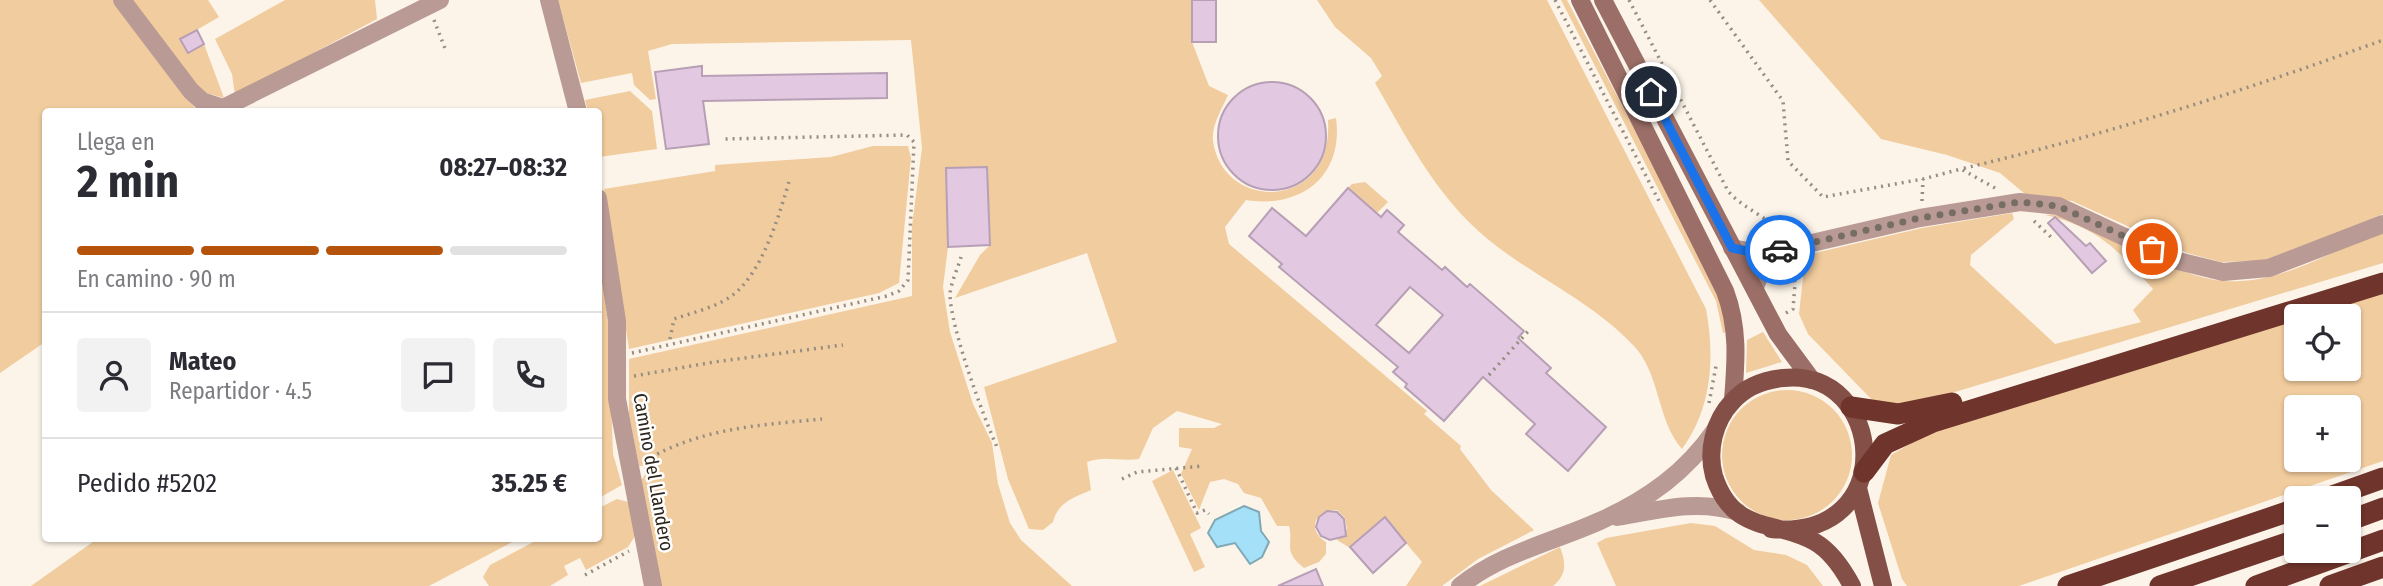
<!DOCTYPE html>
<html lang="es">
<head>
<meta charset="utf-8">
<style>
	:root { --surface:#fff; --page:#f2f2f3; --text:#2b2b33; --muted:#7c7c81; --line:#e1e1e2; --accent:#b45309 }
	body { margin:0; font-family:"Fira Sans Condensed",sans-serif; background:var(--page); color:var(--text); height:100vh; display:flex; flex-direction:column; font-size:26px; white-space:nowrap }
	* { box-sizing:border-box; margin:0 }
	p { font-size:23px; color:var(--muted) }
	.icon { flex:none; width:38px; height:38px; fill:none; stroke:currentColor; stroke-width:2; stroke-linecap:round; stroke-linejoin:round }
	.map { position:relative; flex:1; overflow:hidden }
	.details { position:absolute; left:42px; top:108px; width:560px; height:434px; display:flex; flex-direction:column; background:var(--surface); border-radius:7px; box-shadow:0 2px 5px #0004 }
	.details>* { flex:none }
	.tools { position:absolute; left:2284px; top:304px; display:grid; gap:14px }
	.tools a { display:grid; place-items:center; width:77px; height:77px; border-radius:7px; background:var(--surface); box-shadow:0 2px 5px #0004; font-size:35px }
	.pin { position:absolute; display:grid; place-items:center; width:60px; height:60px; color:#fff; margin:-30px; border:4px solid #fff; border-radius:50%; box-shadow:0 2px 7px #0007 }
	.courier { position:absolute; display:grid; place-items:center; width:70px; height:70px; margin:-35px; border:5px solid #1a73e8; border-radius:50%; background:#fff; color:#222; box-shadow:0 2px 9px #0007 }
	.headline em { font-style:normal; font-weight:700 }
	.headline div { display:flex; flex-direction:column-reverse }
	.headline { display:flex; align-items:center; justify-content:space-between; height:119px; padding:0 35px }
	h1 { font-size:46px; font-weight:700; line-height:52px }
	.bar { display:grid; grid-template-columns:repeat(4,1fr); gap:10px 7px; align-content:center; height:84px; padding:0 35px }
	.bar i { height:9px; border-radius:5px; background:var(--line) }
	.bar .current { background:var(--accent) }
	.bar p { grid-column:span 4 }
	.line { display:flex; align-items:center; gap:18px; padding:0 35px; border-top:2px solid var(--line) }
	.line div { flex:1 }
	.round { display:grid; place-items:center; flex:none; width:74px; height:74px; border-radius:7px; background:var(--page) }
	.map>svg:first-child { display:block }
	.green { fill:#f1cc9e; fill-rule:evenodd }
	.water { fill:#a4e0f7; stroke:#81a8b5; stroke-width:2 }
	.building { fill:#e2c9e1; stroke:#b79fb6; stroke-width:2; fill-rule:evenodd }
	.lines { fill:none; stroke-linecap:round; stroke-linejoin:round }
	.path { stroke:#958d82; stroke-width:3.5; stroke-dasharray:2 5; stroke-linecap:butt }
	.street { stroke:#ba9a95; stroke-width:18 }
	.secondary { stroke:#9b6f67; stroke-width:18 }
	.primary { stroke:#844f46; stroke-width:18 }
	.highway { stroke:#6f342b; stroke-width:21 }
	.done { stroke:#766e64; stroke-width:7; stroke-dasharray:0 12.6 }
	.route { stroke:#1a73e8; stroke-width:9 }
	.labels { text-anchor:middle; stroke-width:5; stroke-linejoin:round; paint-order:stroke }
	.street-label { font-size:19px; fill:#2e261c; stroke:#fff }
</style>
</head>
<body>
<div class="map">
<svg width="2383" height="586" viewBox="0 0 2383 586">
	<rect width="100%" height="100%" fill="#fcf4e9"/>
	<g class="green">
		<polygon points="0,0 113,0 198,112 46,112 45,342 0,373"/>
		<polygon points="130,0 208,0 219,17 181,39 188,52 204,44 224,98 203,92"/>
		<polygon points="285,0 375,0 377,19 235,95 232,74 215,39"/>
		<path d="M558 0H1192V42L1209 86 1228 95C1222 109 1211 126 1213 141 1223 213 1334 211 1328 120L1336 118C1344 176 1301 209 1246 200L1225 227 1229 244 1427 411 1424 414 1461 446 1460 449 1491 490 1534 530 1478 559 1442 586H1406L1422 562 1385 518 1350 548 1337 540 1347 529 1345 518 1337 510C1315 510 1306 529 1326 542V554L1319 562 1304 568C1282 551 1294 545 1289 526H1277L1261 498 1244 493 1238 484 1224 479 1210 482 1199 510 1181 474 1192 449 1179 447V428H1214L1222 424 1177 411 1153 428 1139 459C1120 462 1105 455 1087 462L1091 490C1073 498 1058 502 1053 522L1043 530 1029 529 1008 479 984 387 1117 342 1087 253 955 298 980 255 990 245 987 167 946 168 948 247 943 287 950 332 973 404 992 443 998 484 1010 523 1021 540 1072 586H660L641 480 645 475 644 466H639L629 414V359L912 296V226L922 148 911 40 672 44 648 51 656 99 650 100 634 85 632 73 581 83Z"/>
		<path d="M1317 0H1547L1706 309C1715 357 1712 408 1682 449 1656 419 1661 374 1633 345 1595 305 1542 280 1499 248 1440 204 1411 145 1375 83L1382 76 1371 58 1335 27Z"/>
		<polygon points="1561,0 1567,0 1711,276 1721,299 1727,332 1723,333 1716,301"/>
		<polygon points="1759,0 2383,0 2383,214 2290,254 2261,261 2221,262 2187,253 2072,201 2025,194 2000,173 1947,155 1881,139"/>
		<polygon points="630,91 652,111 657,149 599,157 598,112 588,112 585,100"/>
		<polygon points="873,146 908,146 911,158 899,283 879,293 629,349 604,189 715,171 715,165 831,157"/>
		<polygon points="1365,182 1388,202 1377,213 1348,188 1352,184"/>
		<path d="M2012 213 2014 219 1971 255 1970 265 2055 344 2141 322 2133 310 2153 289C2118 250 2098 227 2045 215 2072 213 2101 233 2125 245 2156 259 2191 279 2225 281 2281 285 2333 250 2383 230V263L1915 404 1875 403 1808 334 1799 314 1803 278 1798 257 1922 228Z"/>
		<polygon points="598,245 608,322 613,454 622,485 599,498"/>
		<path d="M2383 292V461L2019 586H1907L1902 579 1878 503 1891 455 1939 427 2296 319V369H2348V317H2302ZM2296 408H2348V460H2296Z"/>
		<polygon points="1763,332 1782,362 1746,373 1747,340"/>
		<circle cx="1787" cy="455" r="65"/>
		<polygon points="1173,470 1201,528 1190,534 1205,567 1194,572 1152,481"/>
		<polygon points="617,499 628,502 635,536 628,547 586,570 580,558 564,566 568,575 550,586 489,586 483,577 490,565 539,539 598,539 599,508"/>
		<polygon points="1691,523 1715,526 1754,550 1786,555 1807,565 1823,586 1616,586 1597,543 1606,538"/>
		<polygon points="97,539 518,539 429,586 31,586"/>
		<path d="M1560 547C1566 563 1567 575 1553 586H1480Z"/>
	</g>
	<polygon class="water" points="1244,506 1259,512 1261,531 1269,542 1262,557 1250,564 1235,543 1217,547 1208,533 1215,520"/>
	<g class="building">
		<rect x="1192" y="0" width="24" height="42"/>
		<polygon points="197,30 204,44 188,53 180,39"/>
		<polygon points="702,66 702,76 887,73 887,98 703,101 709,144 666,149 655,72"/>
		<circle cx="1272" cy="136" r="54"/>
		<polygon points="987,167 990,245 948,247 946,168"/>
		<path d="M1348 188 1381 217 1387 210 1404 225 1398 232 1442 270 1445 267 1467 287 1470 284 1524 331 1518 338 1551 368 1546 373 1606 427 1568 471 1526 434 1535 424 1483 377 1444 421 1405 387 1407 384 1393 372 1398 367 1279 267 1282 264 1249 236 1272 208 1306 236ZM1410 287 1443 315 1409 353 1376 325Z"/>
		<polygon points="2055,217 2086,246 2090,243 2106,261 2092,273 2048,223"/>
		<polygon points="1327,511 1337,512 1344,519 1346,536 1330,540 1321,536 1316,527 1319,517"/>
		<polygon points="1385,517 1406,543 1373,573 1350,547"/>
		<polygon points="1316,569 1323,586 1278,586"/>
	</g>
	<g class="lines">
		<g class="path">
			<polyline points="1555,0 1660,203"/>
			<path d="M1629 0 1728 191C1742 208 1764 214 1779 232"/>
			<polyline points="1710,0 1783,101 1788,161 1823,197 1923,179 1961,169"/>
			<polyline points="434,20 446,51"/>
			<path d="M1995 188 1961 169C2104 135 2245 91 2383 40"/>
			<polyline points="1922,201 1923,179"/>
			<polyline points="2034,221 2053,239"/>
			<path d="M961 257C958 268 951 282 950 294 950 326 983 416 997 447"/>
			<polyline points="1786,313 1793,309 1795,284 1792,265"/>
			<path d="M670 339 674 319C694 312 718 307 734 294 763 271 780 213 790 178"/>
			<polyline points="632,353 887,296 899,291 908,280 914,142 907,135 723,139"/>
			<polyline points="1489,375 1531,328"/>
			<polyline points="634,376 714,362 843,345"/>
			<polyline points="1709,403 1716,366"/>
			<path d="M645 461C699 428 761 425 822 419"/>
			<polyline points="1176,468 1197,513 1205,510 1209,514"/>
			<polyline points="1122,479 1137,472 1203,466"/>
			<polyline points="585,575 629,551"/>
		</g>
		<g class="street">
			<polyline points="122,0 191,91 202,101 223,108 440,0"/>
			<polyline points="549,0 578,112"/>
			<polyline points="598,198 617,321 617,399 653,586"/>
			<polyline points="1732,248 1753,252 1786,249 1920,218 2020,202 2058,206 2174,260 2223,272 2269,268 2383,224"/>
			<polyline points="1755,287 1762,270 1786,249"/>
			<path d="M1617 517C1658 510 1697 499 1738 512"/>
			<path d="M1460 586C1503 552 1554 542 1602 520 1648 499 1686 472 1715 430"/>
		</g>
		<g class="secondary">
			<path d="M1580 0 1725 291C1739 328 1736 362 1733 400"/>
			<polyline points="1603,0 1778,334 1812,380"/>
		</g>
		<g class="primary">
			<polyline points="1858,488 1883,586"/>
			<path d="M1771 529C1902 541 1885 366 1783 378 1764 380 1745 387 1732 402 1714 421 1707 451 1714 476 1733 535 1775 519 1815 542 1832 552 1843 569 1852 586"/>
		</g>
		<g class="highway">
			<polyline points="1851,407 1898,414 1952,403"/>
			<polyline points="1864,472 1885,444 1933,422 2383,283"/>
			<polyline points="2324,499 2383,478"/>
			<polyline points="2348,521 2383,508"/>
			<polyline points="2068,586 2296,509"/>
			<polyline points="2160,586 2296,540"/>
			<polyline points="2256,586 2383,540"/>
			<polyline points="2330,586 2383,567"/>
		</g>
	</g>
	<g class="lines">
		<polyline class="done" points="1780,250 1920,218 2020,202 2058,206 2152,249"/>
		<polyline class="route" points="1651,92 1732,248 1752,252 1780,250"/>
	</g>
	<g class="labels">
		<g class="street-label">
			<text transform="translate(654 472) rotate(80)" y="7">Camino del Llandero</text>
		</g>
	</g>
</svg>
<div class="tools">
<a><svg class="icon" aria-label="locate" viewBox="0 0 24 24"><circle cx="12" cy="12" r="6"/><path d="M12 2v4M12 18v4M2 12h4M18 12h4"/></svg></a>
<a>+</a>
<a>−</a>
</div>
<div class="pin" style="left:2152px;top:249px;background:#ea580c"><svg class="icon" aria-label="bag" viewBox="0 0 24 24"><path d="M5 8h14l-1 12H6zM9 8a3 3 0 0 1 6 0"/></svg></div>
<div class="pin" style="left:1651px;top:92px;background:#1f2937"><svg class="icon" aria-label="home" viewBox="0 0 24 24"><path d="M3 11l9-7 9 7M6 9v11h12V9"/></svg></div>
<div class="courier" style="left:1780px;top:250px"><svg class="icon" aria-label="car" viewBox="0 0 24 24"><path d="M5 17H2v-5l4-1 3-4h7l3 4 3 1v5h-3M9 17h6M6 11h13"/><circle cx="7" cy="17" r="2"/><circle cx="17" cy="17" r="2"/></svg></div>
<section class="details">
<div class="headline"><div><h1>2 min</h1><p>Llega en</p></div><em>08:27–08:32</em></div>
<div class="bar"><i class="current"></i><i class="current"></i><i class="current"></i><i></i><p>En camino · 90 m</p></div>
<div class="line" style="height:126px"><a class="round"><svg class="icon" aria-label="person" viewBox="0 0 24 24"><circle cx="12" cy="8" r="4"/><path d="M4 21q1-7 8-7t8 7"/></svg></a><div><b>Mateo</b><p>Repartidor · 4.5</p></div><a class="round"><svg class="icon" aria-label="chat" viewBox="0 0 24 24"><path d="M4 5h16v11H9l-5 4z"/></svg></a><a class="round"><svg class="icon" aria-label="phone" viewBox="0 0 24 24"><path d="M5 4h4l2 5-3 2q2 4 5 5l2-3 5 2v4C11 20 4 13 5 4z"/></svg></a></div>
<div class="line" style="height:91px"><div>Pedido #5202</div><b>35.25 €</b></div>
</section>
</div>
</body>
</html>
